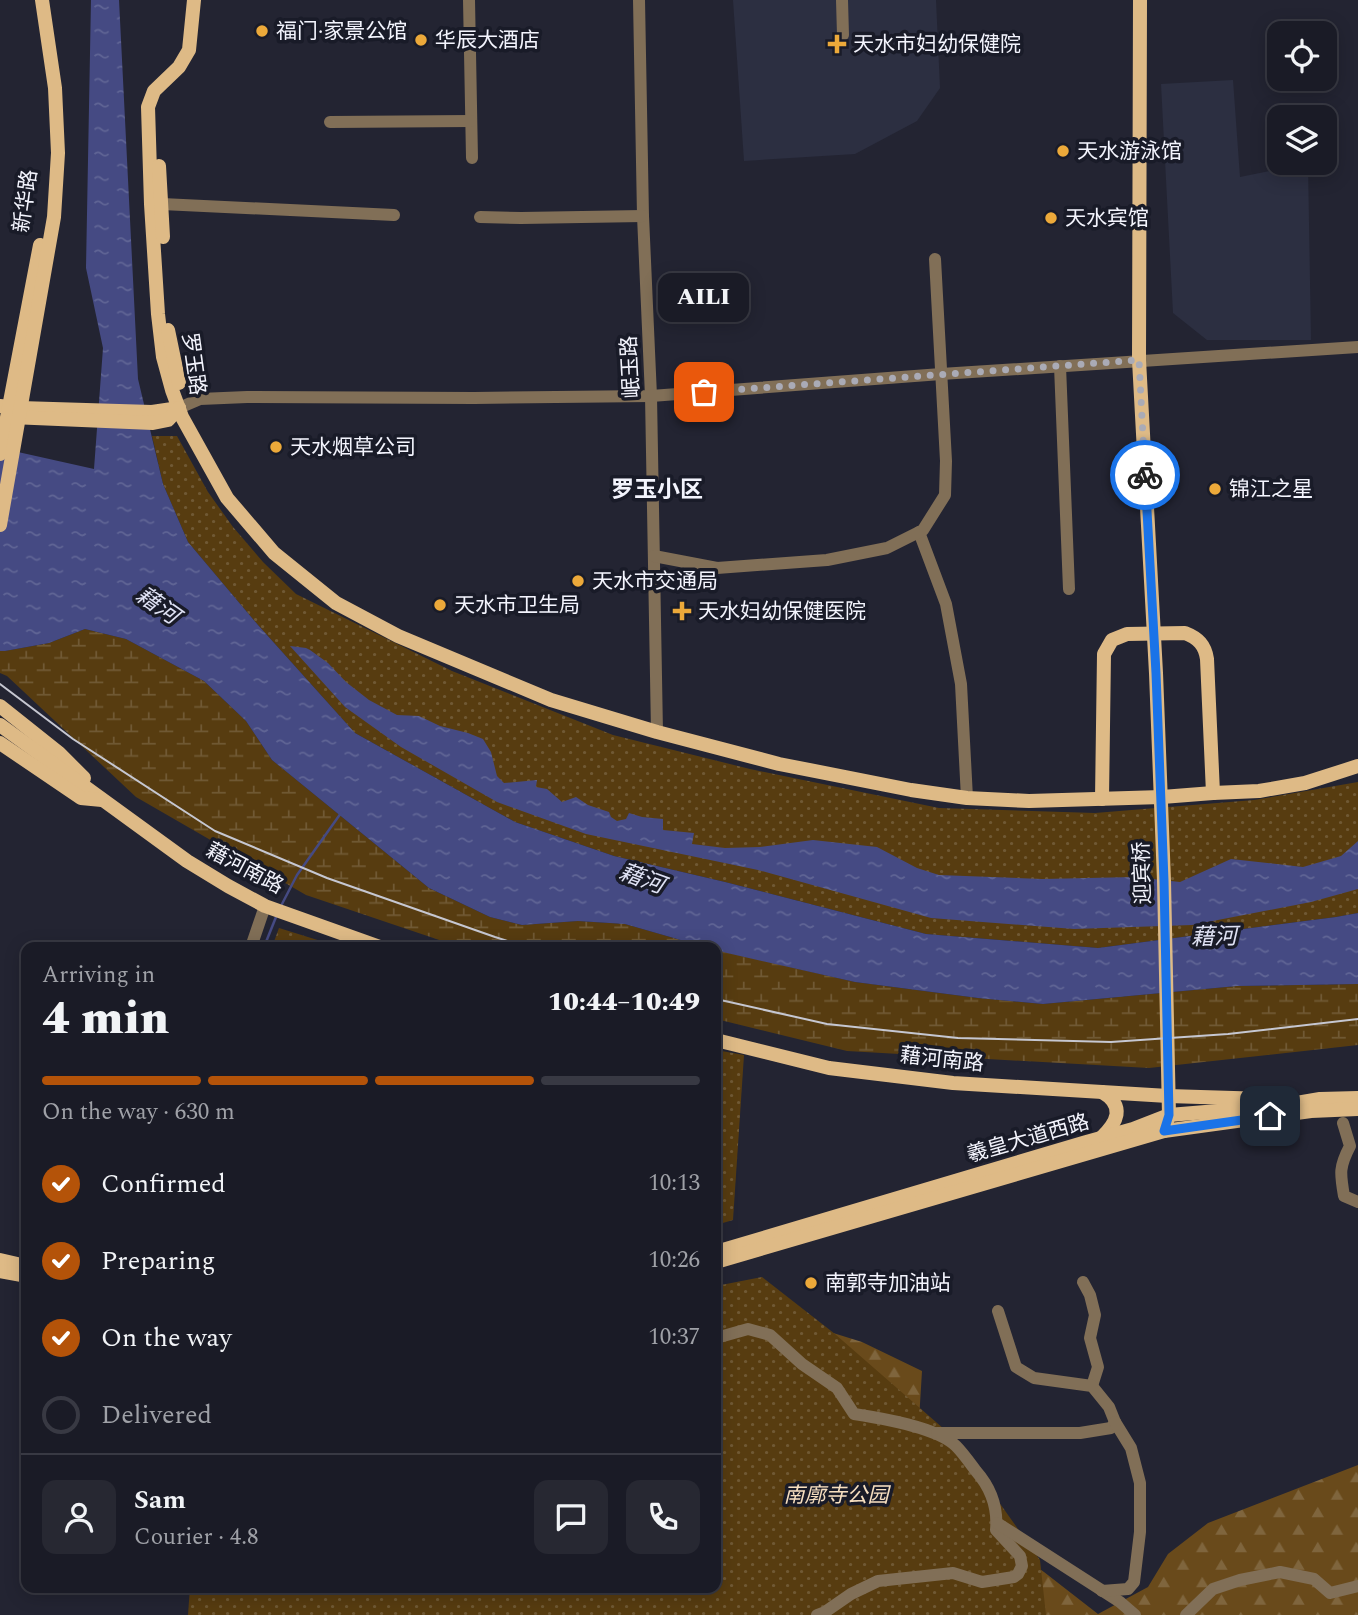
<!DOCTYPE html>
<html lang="en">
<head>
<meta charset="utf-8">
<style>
	:root { --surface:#1a1b26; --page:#272832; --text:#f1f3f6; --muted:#9fa1a7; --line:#383943; --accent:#b45309 }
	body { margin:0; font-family:Spectral,"Noto Sans SC",serif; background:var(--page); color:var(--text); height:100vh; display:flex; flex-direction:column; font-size:26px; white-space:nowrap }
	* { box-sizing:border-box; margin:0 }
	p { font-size:23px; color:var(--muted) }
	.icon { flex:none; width:38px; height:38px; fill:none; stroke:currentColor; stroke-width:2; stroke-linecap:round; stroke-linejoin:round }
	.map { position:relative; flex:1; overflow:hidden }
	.drawer { position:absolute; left:21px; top:942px; width:700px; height:651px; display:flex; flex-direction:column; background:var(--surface); border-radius:14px; box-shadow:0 4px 18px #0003,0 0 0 2px var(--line) }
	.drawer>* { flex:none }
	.tools { position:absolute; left:1267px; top:21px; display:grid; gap:14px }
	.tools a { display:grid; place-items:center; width:70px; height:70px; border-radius:14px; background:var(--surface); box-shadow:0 4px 18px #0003,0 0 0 2px var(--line); font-size:35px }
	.pin { position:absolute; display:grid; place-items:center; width:60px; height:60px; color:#fff; margin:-30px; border-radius:14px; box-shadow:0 4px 10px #0006 }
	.courier { position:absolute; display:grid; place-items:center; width:70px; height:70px; margin:-35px; border:5px solid #1a73e8; border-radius:50%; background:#fff; color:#222; box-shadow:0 2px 9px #0007 }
	.bubble { position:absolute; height:49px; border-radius:14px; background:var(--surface); box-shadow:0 4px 18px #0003,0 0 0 2px var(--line); font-size:23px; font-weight:800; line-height:49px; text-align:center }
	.summary em { font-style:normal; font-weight:800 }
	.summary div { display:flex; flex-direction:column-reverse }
	.summary { display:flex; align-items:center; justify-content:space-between; height:119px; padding:0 21px }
	h1 { font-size:46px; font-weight:800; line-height:52px }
	.bar { display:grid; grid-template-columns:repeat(4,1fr); gap:10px 7px; align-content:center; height:84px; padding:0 21px }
	.bar i { height:9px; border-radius:5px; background:var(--line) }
	.bar .active { background:var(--accent) }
	.bar p { grid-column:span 4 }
	.line { display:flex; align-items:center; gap:18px; padding:0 21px; border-top:2px solid var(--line) }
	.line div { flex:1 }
	.round { display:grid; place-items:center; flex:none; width:74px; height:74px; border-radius:14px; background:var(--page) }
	ol { padding:0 21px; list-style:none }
	li { display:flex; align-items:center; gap:21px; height:77px }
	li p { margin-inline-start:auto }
	li .icon { padding:7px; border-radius:50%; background:var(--accent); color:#fff; stroke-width:4 }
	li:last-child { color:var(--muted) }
	li i { width:38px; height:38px; border:4px solid var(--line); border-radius:50% }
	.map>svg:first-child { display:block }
	.built { fill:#2c2f41 }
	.forest { fill:url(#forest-firs) }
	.wetland { fill:url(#wetland-marsh) }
	.park { fill:url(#park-dots) }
	.water { fill:url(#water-ripples) }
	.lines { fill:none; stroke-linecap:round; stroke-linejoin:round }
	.stream { stroke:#454a83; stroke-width:2.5 }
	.minor { stroke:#816f57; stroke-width:12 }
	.major { stroke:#deba86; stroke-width:14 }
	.tram { stroke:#c6c7d1; stroke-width:2 }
	.done { stroke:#aaabb6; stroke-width:7; stroke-dasharray:0 12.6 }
	.route { stroke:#1a73e8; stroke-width:9 }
	.poi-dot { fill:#eca93a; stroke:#191b28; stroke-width:2.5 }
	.labels { text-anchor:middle; stroke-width:7; stroke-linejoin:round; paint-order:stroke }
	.poi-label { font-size:21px; fill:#f3f4fd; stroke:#191b28; text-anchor:start }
	.street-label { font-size:21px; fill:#f3f4fd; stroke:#191b28 }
	.park-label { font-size:21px; font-style:italic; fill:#f7dfc0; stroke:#191b28 }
	.neighbourhood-label { font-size:23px; font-weight:bold; fill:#f3f4fd; stroke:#191b28 }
	.water-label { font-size:23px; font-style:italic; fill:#dfe2f4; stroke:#191b28 }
</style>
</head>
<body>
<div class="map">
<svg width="1358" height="1615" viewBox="0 0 1358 1615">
	<defs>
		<pattern id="forest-firs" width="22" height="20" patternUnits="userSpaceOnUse" patternTransform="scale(1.75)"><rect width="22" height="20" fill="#694a1b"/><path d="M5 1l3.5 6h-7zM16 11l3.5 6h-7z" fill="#7f653d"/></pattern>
		<pattern id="wetland-marsh" width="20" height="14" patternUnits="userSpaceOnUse" patternTransform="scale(1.75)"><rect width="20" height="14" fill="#573c10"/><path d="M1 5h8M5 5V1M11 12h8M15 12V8" fill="none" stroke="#705934"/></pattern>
		<pattern id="park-dots" width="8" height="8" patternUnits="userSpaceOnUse" patternTransform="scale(1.75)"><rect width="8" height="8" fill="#573c10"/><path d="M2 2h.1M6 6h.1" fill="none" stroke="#705934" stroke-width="1.8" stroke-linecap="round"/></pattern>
		<pattern id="water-ripples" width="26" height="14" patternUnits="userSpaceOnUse" patternTransform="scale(1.75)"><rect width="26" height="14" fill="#454a83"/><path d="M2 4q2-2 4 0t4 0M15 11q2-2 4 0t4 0" fill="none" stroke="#606595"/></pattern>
	</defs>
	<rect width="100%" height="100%" fill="#232432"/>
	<g class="built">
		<polygon points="733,0 936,0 940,88 917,121 855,154 744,161"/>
		<polygon points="1233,80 1240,177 1308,163 1311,340 1207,340 1173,313 1161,84"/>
	</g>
	<polygon class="forest" points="756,1309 862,1342 922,1371 919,1420 992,1535 1044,1572 1098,1614 1148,1587 1168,1554 1208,1523 1358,1465 1358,1615 662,1615 716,1587"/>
	<g class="wetland">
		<polygon points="85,629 126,639 204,681 246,721 272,760 429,888 490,917 522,925 578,921 625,924 705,947 460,947 306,895 136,797 7,676 0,673 0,651 5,651 49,643"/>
		<polygon points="716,950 855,982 978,998 1043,1004 1237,986 1358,984 1358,1045 1149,1068 847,1051 716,1019"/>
	</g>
	<g class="park">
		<polygon points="152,436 177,436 208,492 233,527 263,562 296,594 452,671 613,735 750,769 939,808 1095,813 1254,800 1358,782 1358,913 1336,917 1098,948 926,934 725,882 614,856 515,822 355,733 258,625 188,542 163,484"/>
		<polygon points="279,928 340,947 272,947"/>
		<polygon points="716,1050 744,1055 733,1220 716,1225"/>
		<polygon points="762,1277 835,1334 952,1436 1040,1560 1046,1615 188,1615 190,1587 716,1587 716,1286"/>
	</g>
	<g class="water">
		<polygon points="91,0 119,0 138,379 163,484 188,542 258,625 355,733 515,822 614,856 725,882 926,934 1098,948 1336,917 1358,913 1358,984 1237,986 1043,1004 978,998 855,982 727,953 716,950 716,947 705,947 625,924 578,921 522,925 490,917 429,888 272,760 246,721 204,681 126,639 85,629 49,643 5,651 0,651 0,448 94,469 103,348 86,268"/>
		<polygon points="290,646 306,648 310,650 328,663 346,682 369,700 397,715 419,716 440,726 468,733 483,739 491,752 497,776 504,783 537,780 536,787 547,789 562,802 576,797 588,805 609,812 611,817 617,821 626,819 629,813 642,817 663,819 663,830 694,833 692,844 725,848 760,847 813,840 877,847 917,868 939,875 1042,879 1134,877 1180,882 1231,859 1303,867 1341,856 1358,841 1358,889 1311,902 1192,925 1074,929 931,918 758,870 586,834 497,802 401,747 345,707"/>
	</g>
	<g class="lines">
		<g class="stream">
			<polyline points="282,904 297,875 341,813"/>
			<polyline points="264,947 276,917"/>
		</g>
		<g class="minor">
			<polyline points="469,0 472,158"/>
			<polyline points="639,0 643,216 651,396 657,732"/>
			<polyline points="842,0 843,35"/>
			<polyline points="330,122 471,121"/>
			<polyline points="162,204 394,215"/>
			<polyline points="480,217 521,218 643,216"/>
			<polyline points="1060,366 1069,589"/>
			<polyline points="179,408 200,399 247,397 474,398 651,396 941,374 1358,347"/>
			<polyline points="919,532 946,604 961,684 967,798"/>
			<polyline points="654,556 717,568 827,560 887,548 923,530 945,495 946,461 935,259"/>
			<polyline points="251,947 265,906"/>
			<path d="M1343 1123 1350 1146C1339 1167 1340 1173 1344 1196L1358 1202"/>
			<polyline points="1083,1282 1090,1295 1095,1315 1090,1338 1098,1367 1092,1386"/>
			<path d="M716 1338 748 1329 770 1335 802 1364 837 1388 854 1414C880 1418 937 1427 956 1446 963 1453 970 1463 976 1471 991 1488 998 1508 996 1530L1020 1556 1022 1566 1018 1574 1014 1577 982 1582 953 1573 878 1581 851 1594 825 1612 817 1615"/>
			<polyline points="937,1433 1080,1433 1111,1428 1115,1422 1109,1407 1092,1386 1034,1378 1016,1367 998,1311"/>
			<polyline points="997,1523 1120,1602 1135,1615"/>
			<polyline points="1102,1591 1128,1589 1134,1582 1140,1532 1140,1483 1131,1448 1115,1422"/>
			<polyline points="1186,1615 1213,1589 1240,1580 1280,1572 1314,1579 1330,1593 1358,1586"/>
		</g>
		<g class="major">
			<polyline points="194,0 189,50 179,67 154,91 148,107 151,204 158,314 163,357 172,390 182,417 227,498 274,553 336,603 398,636 551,700 657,732 779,764 911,790 967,798 1029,801 1162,797 1213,793 1259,791 1305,783 1358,766"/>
			<polyline points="1140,0 1139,360 1156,673 1164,881 1169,1115 1164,1131"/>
			<polyline points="159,166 163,237"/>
			<polyline points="168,330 179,383"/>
			<polyline points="0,406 20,408 152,412 179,408"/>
			<polyline points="11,417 153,423 168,420 179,408"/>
			<polyline points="0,454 40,245"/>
			<polyline points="0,525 54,217 58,153 55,88 42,0"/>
			<polyline points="0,706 59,753 84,778"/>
			<polyline points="0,725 187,861 228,886 265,906 380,947"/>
			<polyline points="0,743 81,798 102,800"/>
			<path d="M1102 799 1104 654 1112 640 1127 634 1185 633C1198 638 1205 645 1207 659L1213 793"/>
			<polyline points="716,1040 829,1068 953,1083 1168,1096 1266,1099"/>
			<path d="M1101 1138C1117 1123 1126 1106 1102 1092"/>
			<polyline points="716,1252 1083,1143 1133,1129 1169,1115 1279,1106 1320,1099 1358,1098"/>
			<polyline points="0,1260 26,1266"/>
			<polyline points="716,1262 1164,1131 1311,1111 1358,1109"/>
			<polyline points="0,1271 26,1276"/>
		</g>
		<g class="tram">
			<polyline points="0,684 73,739 215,831 327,878 495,937 527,947"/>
			<polyline points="716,999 827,1024 958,1038 1111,1042 1228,1034 1358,1019"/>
		</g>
	</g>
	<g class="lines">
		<polyline class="done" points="704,392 1139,360 1145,475"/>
		<polyline class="route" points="1145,475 1156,673 1164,881 1169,1115 1164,1131 1270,1116"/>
	</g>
	<g class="poi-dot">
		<circle cx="262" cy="31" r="7"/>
		<circle cx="421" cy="40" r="7"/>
		<path d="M833.5 33.5h7v7h7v7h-7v7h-7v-7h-7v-7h7z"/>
		<circle cx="1063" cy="151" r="7"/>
		<circle cx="1051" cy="218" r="7"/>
		<circle cx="276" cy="447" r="7"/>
		<circle cx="1215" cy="489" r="7"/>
		<circle cx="578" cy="581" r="7"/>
		<circle cx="440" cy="605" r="7"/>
		<path d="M678.5 600.5h7v7h7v7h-7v7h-7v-7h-7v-7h7z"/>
		<circle cx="811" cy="1283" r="7"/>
	</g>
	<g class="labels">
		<g class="poi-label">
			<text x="276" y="38">福门·家景公馆</text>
			<text x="435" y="47">华辰大酒店</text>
			<text x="853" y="51">天水市妇幼保健院</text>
			<text x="1077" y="158">天水游泳馆</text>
			<text x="1065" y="225">天水宾馆</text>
			<text x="290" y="454">天水烟草公司</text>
			<text x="1229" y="496">锦江之星</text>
			<text x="592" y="588">天水市交通局</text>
			<text x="454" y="612">天水市卫生局</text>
			<text x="698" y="618">天水妇幼保健医院</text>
			<text x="825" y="1290">南郭寺加油站</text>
		</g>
		<g class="street-label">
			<text transform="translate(25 201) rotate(-82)" y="7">新华路</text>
			<text transform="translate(194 364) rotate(82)" y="7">罗玉路</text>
			<text transform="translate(630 367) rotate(-93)" y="7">岷玉路</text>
			<text transform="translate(245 868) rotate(28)" y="7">藉河南路</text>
			<text transform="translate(1142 873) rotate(-92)" y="7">迎宾桥</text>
			<text transform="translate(942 1059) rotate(6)" y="7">藉河南路</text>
			<text transform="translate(1028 1138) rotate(-16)" y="7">羲皇大道西路</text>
		</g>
		<g class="park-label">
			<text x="836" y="1502">南廓寺公园</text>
		</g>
		<g class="neighbourhood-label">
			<text x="657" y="497">罗玉小区</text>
		</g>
		<g class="water-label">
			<text transform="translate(158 605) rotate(35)" y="8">藉河</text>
			<text transform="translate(642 878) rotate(20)" y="8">藉河</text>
			<text transform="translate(1214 936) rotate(-1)" y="8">藉河</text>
		</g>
	</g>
</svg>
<div class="tools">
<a><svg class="icon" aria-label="locate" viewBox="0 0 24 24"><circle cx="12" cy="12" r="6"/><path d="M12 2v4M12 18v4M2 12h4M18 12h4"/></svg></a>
<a><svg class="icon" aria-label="layers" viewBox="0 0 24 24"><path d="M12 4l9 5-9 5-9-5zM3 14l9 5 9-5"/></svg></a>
</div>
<div class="pin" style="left:704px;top:392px;background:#ea580c"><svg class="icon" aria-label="bag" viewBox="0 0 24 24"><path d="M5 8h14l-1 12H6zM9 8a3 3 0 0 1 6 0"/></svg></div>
<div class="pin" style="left:1270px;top:1116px;background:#1f2937"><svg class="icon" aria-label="home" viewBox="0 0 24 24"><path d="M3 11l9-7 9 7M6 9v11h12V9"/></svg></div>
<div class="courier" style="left:1145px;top:475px"><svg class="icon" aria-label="bike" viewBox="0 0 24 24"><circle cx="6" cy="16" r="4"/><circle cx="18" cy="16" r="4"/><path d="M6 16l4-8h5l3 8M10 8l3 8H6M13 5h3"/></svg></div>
<div class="bubble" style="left:658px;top:273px;width:91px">AILI</div>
<section class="drawer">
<div class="summary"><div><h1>4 min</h1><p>Arriving in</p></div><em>10:44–10:49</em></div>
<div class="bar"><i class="active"></i><i class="active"></i><i class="active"></i><i></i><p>On the way · 630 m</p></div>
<ol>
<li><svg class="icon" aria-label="check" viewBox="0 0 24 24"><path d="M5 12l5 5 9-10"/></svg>Confirmed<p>10:13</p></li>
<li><svg class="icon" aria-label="check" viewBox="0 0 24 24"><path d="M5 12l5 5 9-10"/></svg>Preparing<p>10:26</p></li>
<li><svg class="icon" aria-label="check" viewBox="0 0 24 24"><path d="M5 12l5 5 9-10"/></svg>On the way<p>10:37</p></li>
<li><i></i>Delivered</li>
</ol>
<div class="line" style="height:126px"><a class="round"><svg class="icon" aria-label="person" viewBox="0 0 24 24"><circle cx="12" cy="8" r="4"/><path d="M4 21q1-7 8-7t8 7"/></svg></a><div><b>Sam</b><p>Courier · 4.8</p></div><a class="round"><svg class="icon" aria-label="chat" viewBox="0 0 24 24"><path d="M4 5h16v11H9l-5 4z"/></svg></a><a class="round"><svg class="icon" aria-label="phone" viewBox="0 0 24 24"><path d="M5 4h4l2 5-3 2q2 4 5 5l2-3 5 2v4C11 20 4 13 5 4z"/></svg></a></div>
</section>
</div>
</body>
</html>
